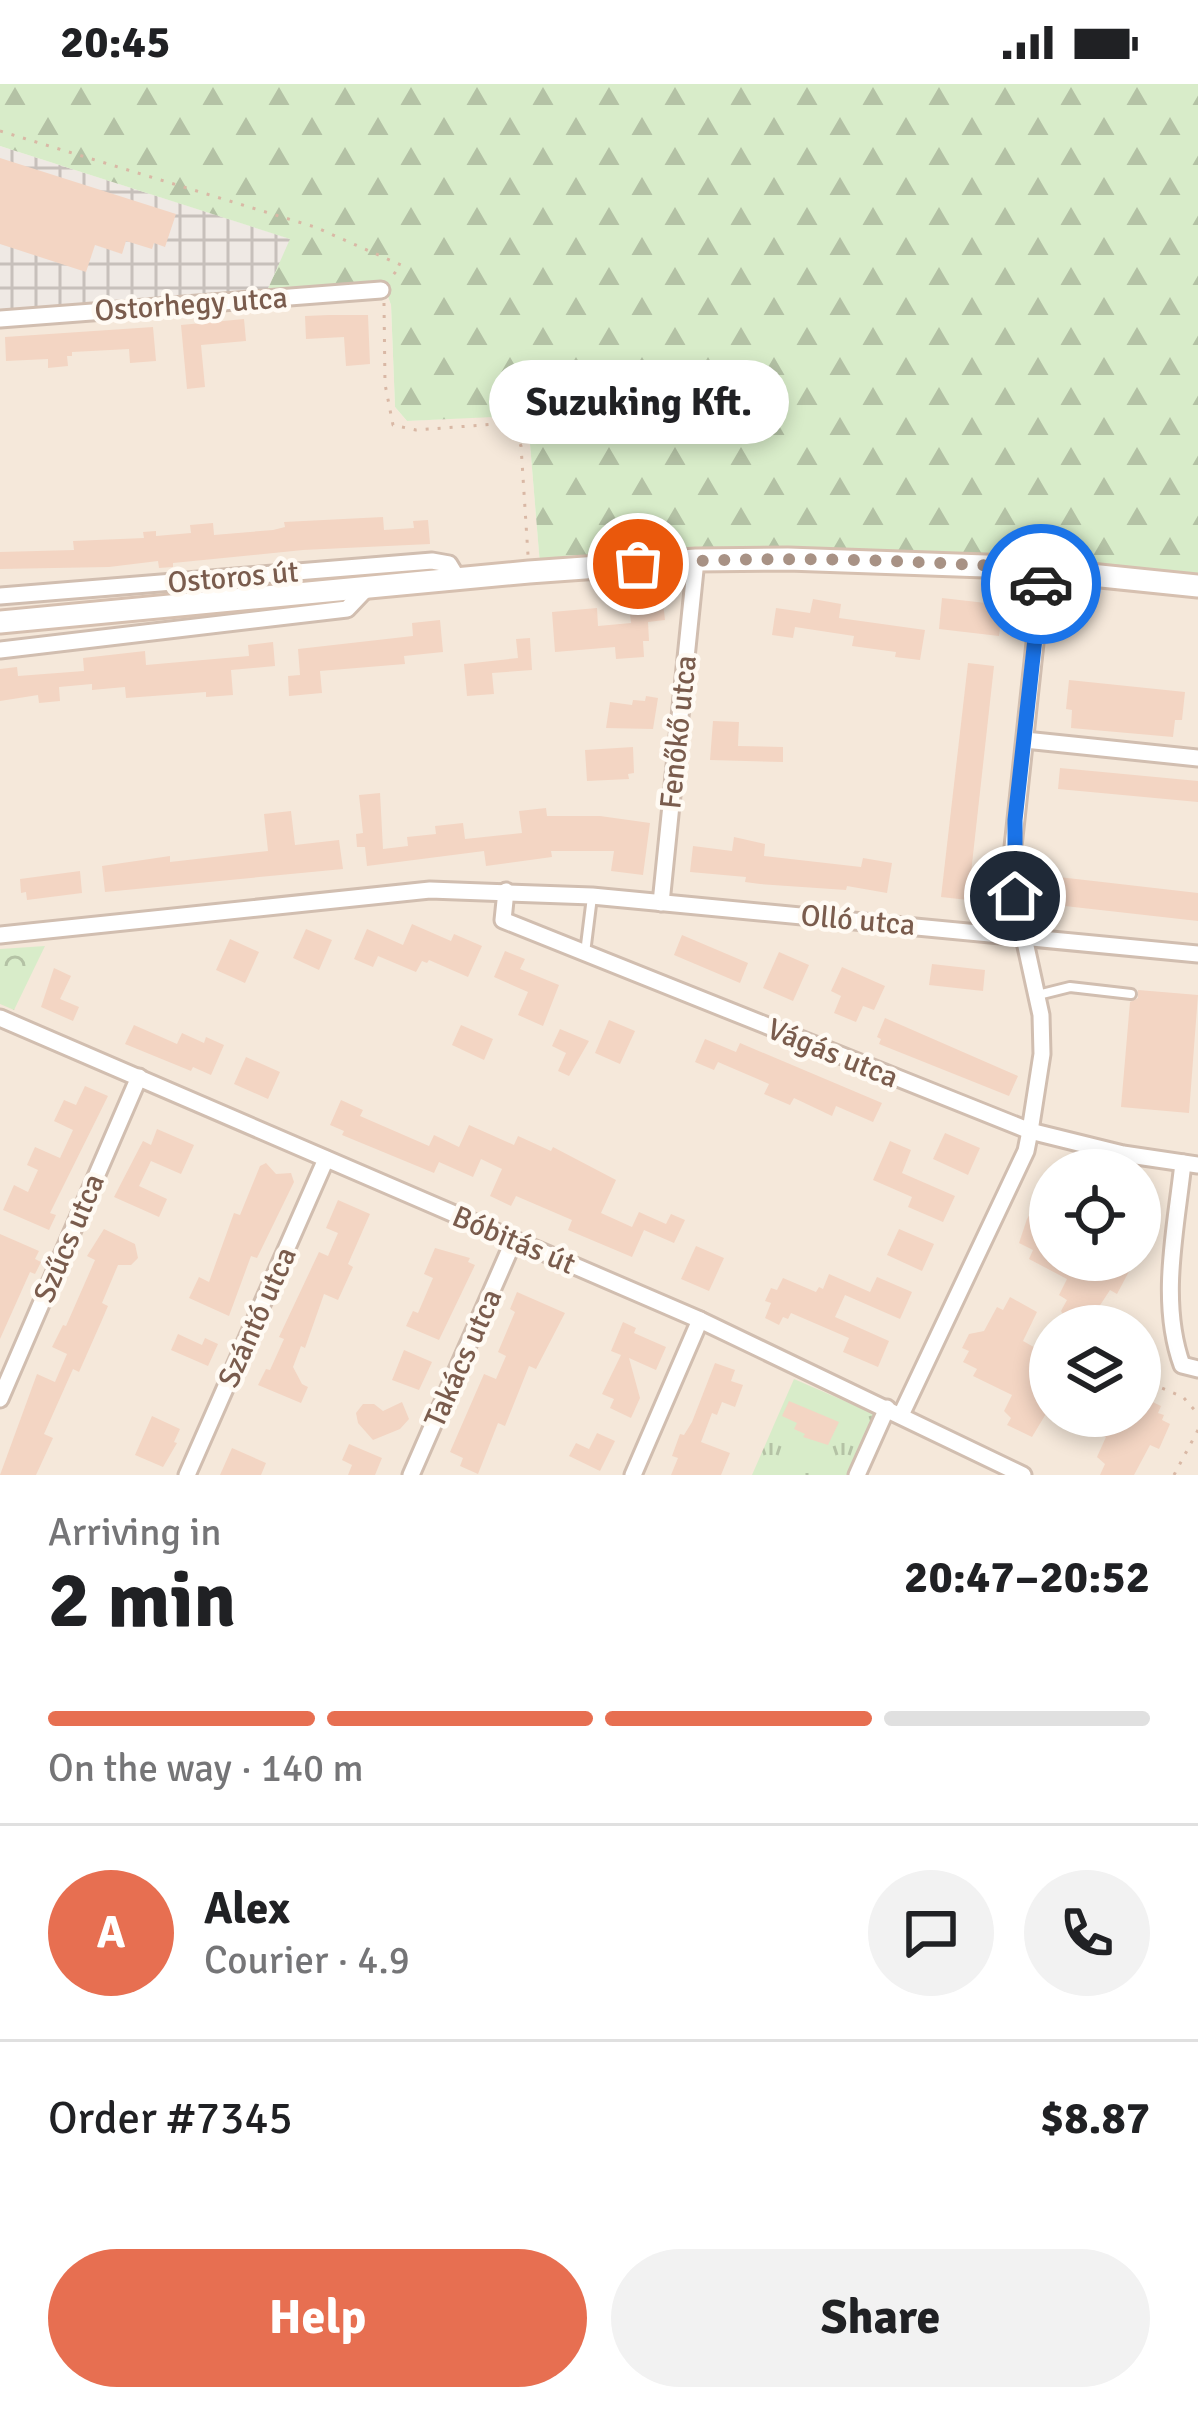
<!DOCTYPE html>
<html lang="en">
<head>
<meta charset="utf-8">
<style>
	:root { --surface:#fff; --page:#f2f2f2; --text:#202124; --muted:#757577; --line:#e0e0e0; --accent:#e76f51 }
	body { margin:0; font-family:Signika,sans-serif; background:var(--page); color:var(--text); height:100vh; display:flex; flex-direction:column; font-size:45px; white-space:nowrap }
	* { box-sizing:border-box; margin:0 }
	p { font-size:39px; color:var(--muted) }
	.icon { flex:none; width:66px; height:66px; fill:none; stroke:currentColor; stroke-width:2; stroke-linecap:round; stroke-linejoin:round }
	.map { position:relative; height:1391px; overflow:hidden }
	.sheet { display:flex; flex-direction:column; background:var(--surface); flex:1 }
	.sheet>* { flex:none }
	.tools { position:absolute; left:1029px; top:1065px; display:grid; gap:24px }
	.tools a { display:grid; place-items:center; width:132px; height:132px; border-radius:50%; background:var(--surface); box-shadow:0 6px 18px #0003; font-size:60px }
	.pin { position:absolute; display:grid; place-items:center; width:102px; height:102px; color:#fff; margin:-51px; border:6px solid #fff; border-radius:50%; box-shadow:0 3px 12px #0007 }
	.courier { position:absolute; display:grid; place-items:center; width:120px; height:120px; margin:-60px; border:9px solid #1a73e8; border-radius:50%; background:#fff; color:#222; box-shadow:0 3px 15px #0007 }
	.bubble { position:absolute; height:84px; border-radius:42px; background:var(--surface); box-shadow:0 6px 18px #0003; font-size:39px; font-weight:800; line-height:84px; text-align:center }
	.headline em { font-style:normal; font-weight:800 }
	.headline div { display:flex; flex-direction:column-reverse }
	.headline { display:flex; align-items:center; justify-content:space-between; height:204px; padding:0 48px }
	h1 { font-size:78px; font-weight:800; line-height:90px }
	.bar { display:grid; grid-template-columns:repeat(4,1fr); gap:18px 12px; align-content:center; height:144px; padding:0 48px }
	.bar i { height:15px; border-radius:9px; background:var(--line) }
	.bar .active { background:var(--accent) }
	.bar p { grid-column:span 4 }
	.line { display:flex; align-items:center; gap:30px; padding:0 48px; border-top:3px solid var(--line) }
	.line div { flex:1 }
	.round { display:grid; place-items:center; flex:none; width:126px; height:126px; border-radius:63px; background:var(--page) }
	.primary-button { display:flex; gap:24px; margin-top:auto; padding:24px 48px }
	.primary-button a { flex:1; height:138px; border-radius:72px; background:var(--accent); color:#fff; font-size:48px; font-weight:800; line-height:138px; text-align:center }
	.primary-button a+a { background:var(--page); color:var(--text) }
	.status { display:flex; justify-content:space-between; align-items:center; height:84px; padding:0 60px; background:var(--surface); direction:ltr }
	.status svg { height:33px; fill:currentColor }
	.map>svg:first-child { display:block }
	.residential { fill:#f5e8da; fill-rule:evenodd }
	.industrial { fill:url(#industrial-grid) }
	.grass { fill:url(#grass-tufts) }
	.forest { fill:url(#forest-firs) }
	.park { fill:url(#park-crowns) }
	.building { fill:#f3d5c3 }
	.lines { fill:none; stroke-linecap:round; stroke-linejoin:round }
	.lane-casing { stroke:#d1beb0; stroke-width:14 }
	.street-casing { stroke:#d1beb0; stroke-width:21 }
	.secondary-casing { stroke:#d6c0b0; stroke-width:27 }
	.path { stroke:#d9b8a5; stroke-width:3; stroke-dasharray:3 9; stroke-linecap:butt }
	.lane { stroke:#fff; stroke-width:8 }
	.street { stroke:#fff; stroke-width:15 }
	.secondary { stroke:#fff; stroke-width:21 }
	.done { stroke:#a89285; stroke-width:12; stroke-dasharray:0 21.6 }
	.route { stroke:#1a73e8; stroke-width:15 }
	.labels { text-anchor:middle; stroke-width:9; stroke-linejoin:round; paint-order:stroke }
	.street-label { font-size:30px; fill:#7a5c4d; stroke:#fffaf3 }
</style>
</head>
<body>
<div class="status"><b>20:45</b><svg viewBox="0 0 49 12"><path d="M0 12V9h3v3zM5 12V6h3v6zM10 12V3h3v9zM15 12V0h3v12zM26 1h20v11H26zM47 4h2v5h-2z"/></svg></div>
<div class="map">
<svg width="1198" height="1391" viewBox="0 0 1198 1391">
	<defs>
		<pattern id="industrial-grid" width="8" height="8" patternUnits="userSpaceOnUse" patternTransform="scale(3)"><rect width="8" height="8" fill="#efe9e4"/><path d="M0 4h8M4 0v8" fill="none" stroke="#c7c0bb"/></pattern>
		<pattern id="grass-tufts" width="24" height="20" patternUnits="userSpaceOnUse" patternTransform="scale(3)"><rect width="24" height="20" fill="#d8ecc9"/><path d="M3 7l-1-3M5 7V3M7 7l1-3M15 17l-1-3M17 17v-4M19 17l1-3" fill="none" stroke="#b4c2a5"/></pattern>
		<pattern id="forest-firs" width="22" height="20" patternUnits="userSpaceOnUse" patternTransform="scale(3)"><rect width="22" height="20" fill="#d8ecc9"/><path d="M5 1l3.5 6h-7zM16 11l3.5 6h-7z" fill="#b4c2a5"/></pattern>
		<pattern id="park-crowns" width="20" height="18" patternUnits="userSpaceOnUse" patternTransform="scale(3)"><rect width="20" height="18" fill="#d8ecc9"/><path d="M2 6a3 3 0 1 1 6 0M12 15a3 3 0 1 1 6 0" fill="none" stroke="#b4c2a5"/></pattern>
	</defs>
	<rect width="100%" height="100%" fill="#fdf6ec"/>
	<path class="residential" d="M382 195 391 221 395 323 407 337 514 331 530 360 540 480 691 471 1198 496V1391H0V227ZM1050 1086H1140V1176H1050ZM1050 1242H1140V1332H1050Z"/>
	<polygon class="industrial" points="0,62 291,155 267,207 0,227"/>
	<polygon class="grass" points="794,1295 877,1331 851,1391 752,1391"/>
	<polygon class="forest" points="0,0 1198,0 1198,496 1044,479 540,481 530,360 514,332 407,337 395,323 391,221 382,196 267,207 290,155 0,62"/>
	<polygon class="park" points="45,862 14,926 0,920 0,865"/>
	<g class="building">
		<polygon points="0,74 176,130 165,163 154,159 152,165 126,157 122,170 95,161 86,188 0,160"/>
		<polygon points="329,231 368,231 370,280 346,282 344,253 306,255 305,232"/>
		<polygon points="244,235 246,257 201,261 205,303 187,305 181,241"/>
		<polygon points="153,243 156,277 130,279 129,265 72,268 72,272 67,272 68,282 48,284 48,275 6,277 5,253"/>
		<polygon points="383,433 384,446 414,444 413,437 428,436 430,460 303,466 173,479 173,483 159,484 158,477 109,483 0,485 0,468 74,466 73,457 144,454 143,448 156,447 156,452 191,449 190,441 213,439 214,451 273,446 285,443 284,438"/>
		<polygon points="662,509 665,536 648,538 649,557 643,557 644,573 616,575 615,563 555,568 552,528 597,524 598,542 631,539 628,512"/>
		<polygon points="942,514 1003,521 999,552 939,545"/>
		<polygon points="813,515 841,520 839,534 925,546 920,576 895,573 896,568 852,562 854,552 795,543 793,554 772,551 776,524 810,529"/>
		<polygon points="440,536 443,568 404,572 405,580 320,587 322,609 289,612 288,592 300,591 298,565 413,552 412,539"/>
		<polygon points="530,554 532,586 492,589 494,610 467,612 464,580 518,574 516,555"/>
		<polygon points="273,558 275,582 231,586 233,611 206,613 206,608 126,614 125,603 92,606 92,600 59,603 60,617 39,619 38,611 0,617 0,585 17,583 18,592 84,587 83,574 145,567 146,581 203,576 249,572 248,561"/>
		<polygon points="968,579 994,582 968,816 941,813"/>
		<polygon points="1069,596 1185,608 1182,636 1175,636 1173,653 1071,644 1072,626 1066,625"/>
		<polygon points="646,612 658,614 653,645 606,644 610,618 632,621 633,616 645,617"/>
		<polygon points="713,637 739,638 738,662 783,663 783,678 710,676"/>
		<polygon points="633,663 634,689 628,690 629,695 587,697 585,666"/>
		<polygon points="1060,684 1198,697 1198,718 1058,705"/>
		<polygon points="380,709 383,765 408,762 407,753 436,750 435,742 463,739 465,755 522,749 519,727 546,724 547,732 600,732 650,739 643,791 611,787 614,767 551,767 552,773 486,782 484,767 367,782 365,763 357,763 356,750 363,749 359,711"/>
		<polygon points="291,727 295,761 339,756 343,785 105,808 102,782 170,772 170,778 268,767 264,730"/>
		<polygon points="734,753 765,760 764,772 861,783 863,774 892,779 887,809 847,802 846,806 760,800 745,798 746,793 690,788 693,762 732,767"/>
		<polygon points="80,787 82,809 27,816 26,808 21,809 20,795"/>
		<polygon points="1050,792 1198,809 1198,837 1047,820"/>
		<polygon points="412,840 451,857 454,850 482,862 468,893 429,876 427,879 422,877 416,888 378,872 373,883 354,875 367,845 403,861"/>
		<polygon points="306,845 332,856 319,886 293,874"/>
		<polygon points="682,851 748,879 740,899 674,871"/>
		<polygon points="230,855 259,868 245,899 216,886"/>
		<polygon points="505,867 525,875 520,885 559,901 543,942 518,931 528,908 494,893"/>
		<polygon points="779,868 809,881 793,917 763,904"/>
		<polygon points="932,880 985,886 983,907 929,901"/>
		<polygon points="842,883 885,902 874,926 863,922 856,938 834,929 841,912 831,907"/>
		<polygon points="54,884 71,892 60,915 79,923 73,937 41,923"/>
		<polygon points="1138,906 1198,911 1189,1029 1121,1023 1130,918 1138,914"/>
		<polygon points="885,934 1018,992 1009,1012 879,960 881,955 877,953"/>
		<polygon points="609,936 635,947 620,980 595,969"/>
		<polygon points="134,941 177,960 182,949 204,959 206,953 224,961 211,991 193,983 191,987 125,960"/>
		<polygon points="461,941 493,955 484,976 452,961"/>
		<polygon points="560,945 589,957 569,992 558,987 566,969 552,962"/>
		<polygon points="705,955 736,968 740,959 882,1019 873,1038 836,1022 832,1032 794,1014 790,1021 764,1010 769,1000 718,978 714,986 695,978"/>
		<polygon points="246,973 280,988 268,1015 234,1000"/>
		<polygon points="85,1002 108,1012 50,1129 56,1131 49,1146 3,1126 14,1101 28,1108 38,1086 27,1081 35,1063 60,1074 73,1046 54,1037 64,1016 76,1021"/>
		<polygon points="341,1016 363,1026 360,1032 429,1062 434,1051 459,1063 469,1041 514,1061 518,1052 551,1067 553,1063 616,1096 601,1129 632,1143 639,1128 666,1140 671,1130 685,1136 674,1159 644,1146 632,1173 568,1146 572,1136 516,1112 511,1122 490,1112 502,1085 481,1075 473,1093 439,1078 434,1089 342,1051 344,1047 330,1041"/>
		<polygon points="157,1045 194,1061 181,1090 151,1077 139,1102 167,1115 159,1133 114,1113 143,1057 151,1061"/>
		<polygon points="945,1049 980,1064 968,1091 933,1075"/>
		<polygon points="890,1057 911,1066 902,1089 955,1112 943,1138 908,1123 912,1113 873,1096"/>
		<polygon points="266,1079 276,1090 291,1089 294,1098 257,1174 251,1172 229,1232 189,1214 199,1193 209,1198 234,1129 240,1131 260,1082"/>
		<polygon points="1050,1108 1050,1176 1135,1176 1117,1210 1110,1206 1089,1238 1083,1235 1080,1241 1064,1232 1061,1227 1067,1216 1059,1211 1067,1195 1029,1175 1033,1166 1019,1159 1027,1135 1030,1130 1039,1130"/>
		<polygon points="338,1116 370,1130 348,1180 353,1183 338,1216 324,1210 305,1264 301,1262 293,1283 302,1300 308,1303 301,1319 258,1301 266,1285 270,1286 284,1255 279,1253 319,1168 328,1172 338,1149 326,1144"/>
		<polygon points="104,1145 135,1160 138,1174 131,1181 118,1181 102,1219 108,1222 102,1236 79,1288 73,1285 44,1350 53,1354 36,1391 0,1391 37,1290 55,1298 67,1270 52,1263 63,1241 66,1242 95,1176 87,1172"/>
		<polygon points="899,1145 934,1160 922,1187 887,1171"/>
		<polygon points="0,1150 39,1167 35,1175 41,1178 35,1190 30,1188 0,1255"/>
		<polygon points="696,1162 724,1174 709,1207 681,1195"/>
		<polygon points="435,1164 470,1174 468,1178 475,1181 439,1256 406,1242 413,1227 418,1229 433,1194 424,1190"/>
		<polygon points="829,1190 870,1208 877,1193 912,1208 900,1235 845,1211 835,1233 889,1257 878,1283 843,1268 849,1254 791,1229 788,1235 783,1233 779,1241 765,1234 771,1219 765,1217 771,1204 777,1206 783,1194 816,1208 819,1203 823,1205"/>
		<polygon points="517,1208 565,1229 536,1285 529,1282 505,1342 498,1339 478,1390 460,1382 463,1374 450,1368 484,1290 496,1295 506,1272 498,1268 515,1228 510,1225"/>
		<polygon points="1010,1213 1037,1228 1023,1257 1050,1272 1050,1323 1032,1353 1007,1341 1011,1334 1004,1327 1012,1311 973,1292 977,1285 963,1278 969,1267 962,1264 969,1250 984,1247 997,1223 1003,1226"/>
		<polygon points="623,1238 636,1244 634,1249 666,1263 656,1286 629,1274 640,1314 631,1334 610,1324 614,1315 602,1310 621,1271 611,1267"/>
		<polygon points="178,1250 202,1261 205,1254 218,1260 208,1282 171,1266"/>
		<polygon points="404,1266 432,1278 419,1306 392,1296"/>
		<polygon points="715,1279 735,1286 731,1297 743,1301 735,1323 722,1318 717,1331 712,1329 701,1358 730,1369 721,1391 671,1391 678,1374 672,1372 680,1350 684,1351 692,1338"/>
		<polygon points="1140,1312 1161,1322 1158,1329 1164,1331 1162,1336 1170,1340 1159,1365 1150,1361 1134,1391 1100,1391 1105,1380 1097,1373 1106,1353 1060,1332 1140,1332"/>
		<polygon points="789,1317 839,1338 828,1361 803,1353 805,1350 794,1345 797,1339 782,1332"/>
		<polygon points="402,1318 409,1335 400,1345 373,1356 358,1339 356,1329 363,1320 374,1320 383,1327"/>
		<polygon points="152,1332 180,1345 174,1358 177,1359 163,1383 135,1371"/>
		<polygon points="597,1349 615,1357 600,1387 569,1372 576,1359 589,1365"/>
		<polygon points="349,1360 382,1374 375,1391 348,1391 352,1381 342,1376"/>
		<polygon points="232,1364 266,1379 261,1391 220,1391"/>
	</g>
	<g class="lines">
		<g class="lane-casing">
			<g id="lane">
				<polyline points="585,869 592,813"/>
				<polyline points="1038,911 1070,903 1131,910"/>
			</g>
		</g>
		<g class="street-casing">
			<g id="street">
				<polyline points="0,235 381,206"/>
				<polyline points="0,512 432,477 449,480 458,495"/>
				<polyline points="0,566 347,525 366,505"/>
				<polyline points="1025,656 1198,674"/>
				<polyline points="506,807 503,836 1030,1047 1123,1070 1198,1081"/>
				<polyline points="661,819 696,476"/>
				<polyline points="0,851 430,806 592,812 1198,870"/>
				<polyline points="0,934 700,1236 1023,1391"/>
				<path d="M1183 1079C1176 1145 1159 1217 1182 1281L1198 1285"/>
				<polyline points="0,1315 139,993"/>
				<polyline points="901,1331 1026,1067 1030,1047 1042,970 1041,931 1015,812 1012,772 1043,485"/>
				<polyline points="187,1391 326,1075"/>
				<polyline points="411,1391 514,1156"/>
				<polyline points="633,1391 700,1236"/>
				<polyline points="857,1391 887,1324"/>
			</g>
		</g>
		<g class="secondary-casing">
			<polyline id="secondary" points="0,538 529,488 696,476 788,475 1013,483 1198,502"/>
		</g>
		<g class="path">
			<polyline points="0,47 315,143 401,181 390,195"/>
			<polyline points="384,219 385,300 393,341 416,346 510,339 521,362 528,471"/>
			<polyline points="1140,1299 1145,1297 1183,1313 1198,1330"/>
			<polyline points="1174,1391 1198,1346"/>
		</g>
		<use href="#lane" class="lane"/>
		<use href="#street" class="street"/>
		<use href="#secondary" class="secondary"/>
	</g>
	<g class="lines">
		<path class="done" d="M638 480C773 471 908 476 1043 485L1041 500"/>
		<polyline class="route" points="1015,812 1015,736 1041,500"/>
	</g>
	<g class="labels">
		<g class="street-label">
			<text transform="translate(191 220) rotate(-4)" y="10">Ostorhegy utca</text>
			<text transform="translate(233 493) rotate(-5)" y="10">Ostoros út</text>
			<text transform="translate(678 648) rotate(-84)" y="10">Fenőkő utca</text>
			<text transform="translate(858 836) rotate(5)" y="10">Olló utca</text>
			<text transform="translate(833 969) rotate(22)" y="10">Vágás utca</text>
			<text transform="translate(69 1154) rotate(-67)" y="10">Szűcs utca</text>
			<text transform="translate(514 1156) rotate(23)" y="10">Bóbitás út</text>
			<text transform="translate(257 1233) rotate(-66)" y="10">Szántó utca</text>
			<text transform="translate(463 1274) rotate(-66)" y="10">Takács utca</text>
		</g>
	</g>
</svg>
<div class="tools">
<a><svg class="icon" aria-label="locate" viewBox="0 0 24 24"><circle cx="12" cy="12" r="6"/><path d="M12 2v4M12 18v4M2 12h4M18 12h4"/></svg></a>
<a><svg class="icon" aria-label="layers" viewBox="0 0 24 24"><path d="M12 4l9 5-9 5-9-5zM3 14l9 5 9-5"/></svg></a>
</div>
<div class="pin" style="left:638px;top:480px;background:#ea580c"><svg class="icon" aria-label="bag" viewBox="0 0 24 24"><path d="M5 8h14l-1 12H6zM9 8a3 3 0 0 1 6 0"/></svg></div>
<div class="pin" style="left:1015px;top:812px;background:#1f2937"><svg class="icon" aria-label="home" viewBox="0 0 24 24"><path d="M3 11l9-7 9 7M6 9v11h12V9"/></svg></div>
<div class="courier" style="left:1041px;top:500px"><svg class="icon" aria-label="car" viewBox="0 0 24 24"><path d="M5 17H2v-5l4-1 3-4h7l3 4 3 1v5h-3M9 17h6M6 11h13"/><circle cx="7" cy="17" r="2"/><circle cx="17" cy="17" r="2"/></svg></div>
<div class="bubble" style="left:489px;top:276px;width:300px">Suzuking Kft.</div>
</div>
<section class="sheet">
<div class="headline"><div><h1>2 min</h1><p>Arriving in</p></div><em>20:47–20:52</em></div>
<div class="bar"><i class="active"></i><i class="active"></i><i class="active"></i><i></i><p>On the way · 140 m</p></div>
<div class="line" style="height:216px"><b class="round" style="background:var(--accent);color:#fff">A</b><div><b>Alex</b><p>Courier · 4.9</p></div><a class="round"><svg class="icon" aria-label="chat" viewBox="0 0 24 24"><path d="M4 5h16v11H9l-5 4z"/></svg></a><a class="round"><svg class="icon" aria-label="phone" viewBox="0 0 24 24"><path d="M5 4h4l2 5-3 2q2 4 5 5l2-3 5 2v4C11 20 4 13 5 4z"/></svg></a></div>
<div class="line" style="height:156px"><div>Order #7345</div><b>$8.87</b></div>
<div class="primary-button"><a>Help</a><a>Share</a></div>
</section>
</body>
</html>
